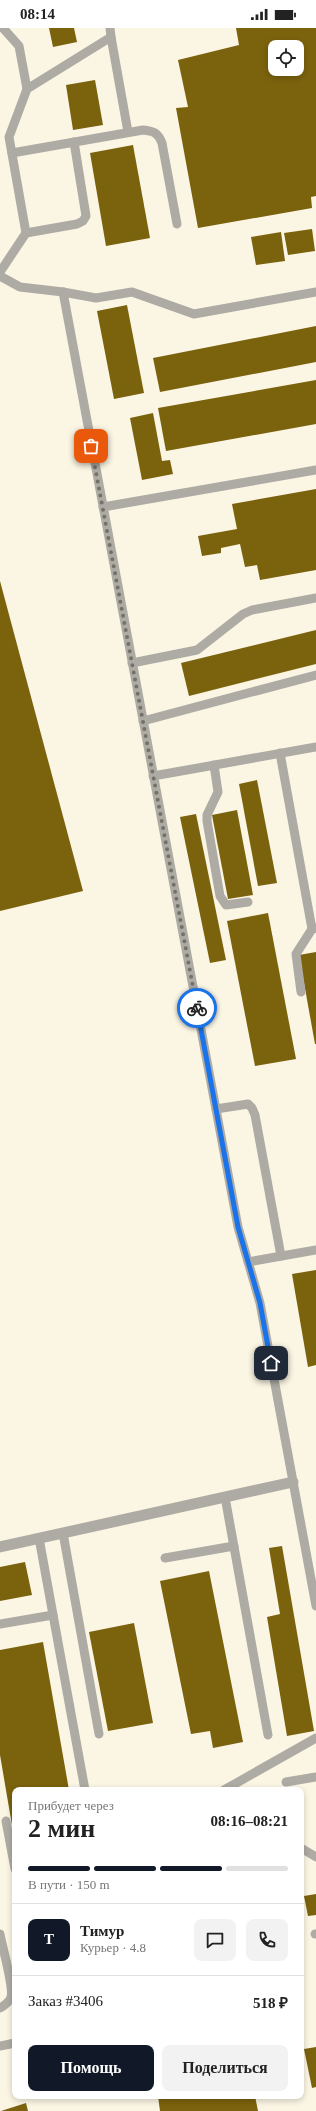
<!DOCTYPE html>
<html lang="ru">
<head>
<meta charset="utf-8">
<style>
	:root { --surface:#fff; --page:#f2f2f2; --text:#222; --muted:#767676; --line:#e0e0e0; --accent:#111827 }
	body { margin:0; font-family:"Times New Roman",serif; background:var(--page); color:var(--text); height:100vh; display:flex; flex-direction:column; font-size:15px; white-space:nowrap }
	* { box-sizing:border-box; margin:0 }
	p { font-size:13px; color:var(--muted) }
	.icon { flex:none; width:22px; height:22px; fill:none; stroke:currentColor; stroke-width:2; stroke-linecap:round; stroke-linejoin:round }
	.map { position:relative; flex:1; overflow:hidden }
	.drawer { position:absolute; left:12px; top:1759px; width:292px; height:312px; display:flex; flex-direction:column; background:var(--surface); border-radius:8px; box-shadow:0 2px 6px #0003 }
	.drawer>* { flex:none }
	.fabs { position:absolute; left:268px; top:12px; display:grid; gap:8px }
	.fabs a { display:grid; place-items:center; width:36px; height:36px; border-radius:8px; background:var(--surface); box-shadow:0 2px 6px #0003; font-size:20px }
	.pin { position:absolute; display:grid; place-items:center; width:34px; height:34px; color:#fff; margin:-17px; border-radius:8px; box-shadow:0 2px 6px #0006 }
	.courier { position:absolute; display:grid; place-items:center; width:40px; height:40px; margin:-20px; border:3px solid #1a73e8; border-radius:50%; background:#fff; color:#222; box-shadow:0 1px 5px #0007 }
	.overview em { font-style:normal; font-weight:600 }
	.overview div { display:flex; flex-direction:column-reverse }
	.overview { display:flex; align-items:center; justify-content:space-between; height:68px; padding:0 16px }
	h1 { font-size:26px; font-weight:600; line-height:30px }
	.bar { display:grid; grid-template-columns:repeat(4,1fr); gap:6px 4px; align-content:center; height:48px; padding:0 16px }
	.bar i { height:5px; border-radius:3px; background:var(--line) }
	.bar .selected { background:var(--accent) }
	.bar p { grid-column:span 4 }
	.line { display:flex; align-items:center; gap:10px; padding:0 16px; border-top:1px solid var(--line) }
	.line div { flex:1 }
	.round { display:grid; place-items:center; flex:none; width:42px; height:42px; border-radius:8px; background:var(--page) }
	.primary-button { display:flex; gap:8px; margin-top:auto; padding:8px 16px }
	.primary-button a { flex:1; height:46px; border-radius:8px; background:var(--accent); color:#fff; font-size:16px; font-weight:600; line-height:46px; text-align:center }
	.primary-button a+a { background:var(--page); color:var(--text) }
	.status { display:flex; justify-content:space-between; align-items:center; height:28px; padding:0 20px; background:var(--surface); direction:ltr }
	.status svg { height:11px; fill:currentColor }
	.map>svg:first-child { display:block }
	.building { fill:#7b620d; fill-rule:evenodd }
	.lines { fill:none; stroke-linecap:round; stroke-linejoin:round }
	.service { stroke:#aeaba4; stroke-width:9 }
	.minor { stroke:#aeaba4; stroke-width:11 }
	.done { stroke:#747167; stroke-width:4; stroke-dasharray:0 7.2 }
	.route { stroke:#1a73e8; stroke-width:5 }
</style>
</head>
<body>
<div class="status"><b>08:14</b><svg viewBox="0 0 49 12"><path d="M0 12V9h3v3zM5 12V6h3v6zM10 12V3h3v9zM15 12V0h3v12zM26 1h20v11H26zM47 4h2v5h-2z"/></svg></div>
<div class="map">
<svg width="316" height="2083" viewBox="0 0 316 2083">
	<rect width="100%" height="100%" fill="#fbf5e4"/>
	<g class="building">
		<polygon points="49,0 74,0 77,14 53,19"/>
		<path d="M236 0H316V168L311 169 312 180 198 200 176 80 188 79 178 32 239 17ZM275 19H297V41H275Z"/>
		<polygon points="95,52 103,97 73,102 66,57"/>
		<polygon points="133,117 150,210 106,218 90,125"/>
		<polygon points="312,201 315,223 288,227 284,205"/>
		<polygon points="281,204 285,233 256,237 251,209"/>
		<polygon points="127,277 144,365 114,371 97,283"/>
		<polygon points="316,298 316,334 160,364 153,330"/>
		<polygon points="316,352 316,396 166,423 158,380"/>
		<polygon points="153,385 162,433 170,432 173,446 142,452 130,390"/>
		<polygon points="316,461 316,542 260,552 257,537 245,539 240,516 221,520 221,525 202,528 198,508 237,501 232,476"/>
		<polygon points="0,553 83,863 0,883"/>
		<polygon points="316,602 316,636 189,668 181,635"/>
		<polygon points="257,752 277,855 258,858 239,756"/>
		<polygon points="237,782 253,867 228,871 212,787"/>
		<polygon points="196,786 226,932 210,935 180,789"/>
		<polygon points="268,885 296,1031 255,1038 227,893"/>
		<polygon points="316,924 316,1016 315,1016 299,927"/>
		<polygon points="316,1242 316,1337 308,1339 292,1246"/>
		<polygon points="282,1518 314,1703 287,1708 267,1589 280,1586 269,1520"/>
		<polygon points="25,1534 32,1567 0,1573 0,1539"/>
		<polygon points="209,1543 243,1714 213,1720 210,1703 191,1706 160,1553"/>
		<polygon points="134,1595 153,1695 108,1703 89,1604"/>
		<polygon points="43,1614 69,1762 15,1762 14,1809 0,1727 0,1622"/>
		<polygon points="316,1866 316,1887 308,1888 304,1868"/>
		<polygon points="316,2019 316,2059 312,2060 304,2021"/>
		<polygon points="158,2068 255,2068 258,2083 160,2083"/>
		<polygon points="26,2075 28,2083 1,2083"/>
	</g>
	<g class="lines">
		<g class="service">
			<polyline points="3,0 19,18 27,61"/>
			<polyline points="111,9 128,104"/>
			<path d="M12 125 143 102C154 103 158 105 162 115L177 196"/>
			<polyline points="26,205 77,196 83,193 86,188 74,114"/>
			<polyline points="0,244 26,205 9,109 27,61 111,9 110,0"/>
			<polyline points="0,248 20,259 63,264 238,1199 260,1275 316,1578"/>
			<polyline points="63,264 96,270 132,264 194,286 316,264"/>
			<polyline points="103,479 316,442"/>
			<polyline points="132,635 197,622 243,586 252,582 316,570"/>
			<polyline points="143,693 316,647"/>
			<polyline points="280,725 312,901 316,900"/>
			<polyline points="214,737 218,764 207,787 207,793 220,868 226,877 248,874"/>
			<polyline points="153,748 316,719"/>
			<polyline points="301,964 296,926 312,901"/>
			<polyline points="216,1081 248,1076 252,1080 255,1087 281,1228"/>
			<polyline points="248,1234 316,1222"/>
			<polyline points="225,1469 268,1707"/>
			<polyline points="63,1505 99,1706"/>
			<polyline points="39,1510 85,1762"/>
			<polyline points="165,1530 234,1518"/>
			<polyline points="0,1596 53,1587"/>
			<polyline points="286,1754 316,1749"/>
			<polyline points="224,1762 316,1710"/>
			<polyline points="6,1793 15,1841"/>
			<polyline points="301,1820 316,1829"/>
			<path d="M0 1906C2 1918 14 1959 11 1969 10 1973 4 1978 0 1980"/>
			<polyline points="315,1906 316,1906"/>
			<polyline points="0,2018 15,2015"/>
		</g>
		<polyline class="minor" points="0,1519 293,1454"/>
	</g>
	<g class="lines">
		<polyline class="done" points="91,418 197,980"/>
		<polyline class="route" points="197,980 238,1199 260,1275 271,1335"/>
	</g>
</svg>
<div class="fabs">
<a><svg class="icon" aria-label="locate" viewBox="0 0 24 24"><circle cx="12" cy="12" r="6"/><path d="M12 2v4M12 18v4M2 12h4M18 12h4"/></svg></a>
</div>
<div class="pin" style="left:91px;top:418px;background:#ea580c"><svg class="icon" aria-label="bag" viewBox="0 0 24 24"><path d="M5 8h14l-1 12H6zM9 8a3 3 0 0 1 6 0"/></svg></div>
<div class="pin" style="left:271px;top:1335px;background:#1f2937"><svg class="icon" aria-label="home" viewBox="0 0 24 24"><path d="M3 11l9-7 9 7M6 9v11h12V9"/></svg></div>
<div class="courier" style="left:197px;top:980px"><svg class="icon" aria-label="bike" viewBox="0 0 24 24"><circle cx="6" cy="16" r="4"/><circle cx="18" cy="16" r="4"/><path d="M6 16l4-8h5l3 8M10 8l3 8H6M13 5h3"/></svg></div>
<section class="drawer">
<div class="overview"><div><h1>2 мин</h1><p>Прибудет через</p></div><em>08:16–08:21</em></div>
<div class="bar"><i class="selected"></i><i class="selected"></i><i class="selected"></i><i></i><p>В пути · 150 m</p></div>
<div class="line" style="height:72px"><b class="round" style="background:var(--accent);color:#fff">Т</b><div><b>Тимур</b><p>Курьер · 4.8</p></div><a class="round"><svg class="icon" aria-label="chat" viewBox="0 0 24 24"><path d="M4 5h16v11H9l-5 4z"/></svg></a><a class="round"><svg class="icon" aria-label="phone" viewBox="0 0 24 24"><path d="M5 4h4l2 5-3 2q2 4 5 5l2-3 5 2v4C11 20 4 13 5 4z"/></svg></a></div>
<div class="line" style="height:52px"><div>Заказ #3406</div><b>518 ₽</b></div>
<div class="primary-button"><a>Помощь</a><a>Поделиться</a></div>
</section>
</div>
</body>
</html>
